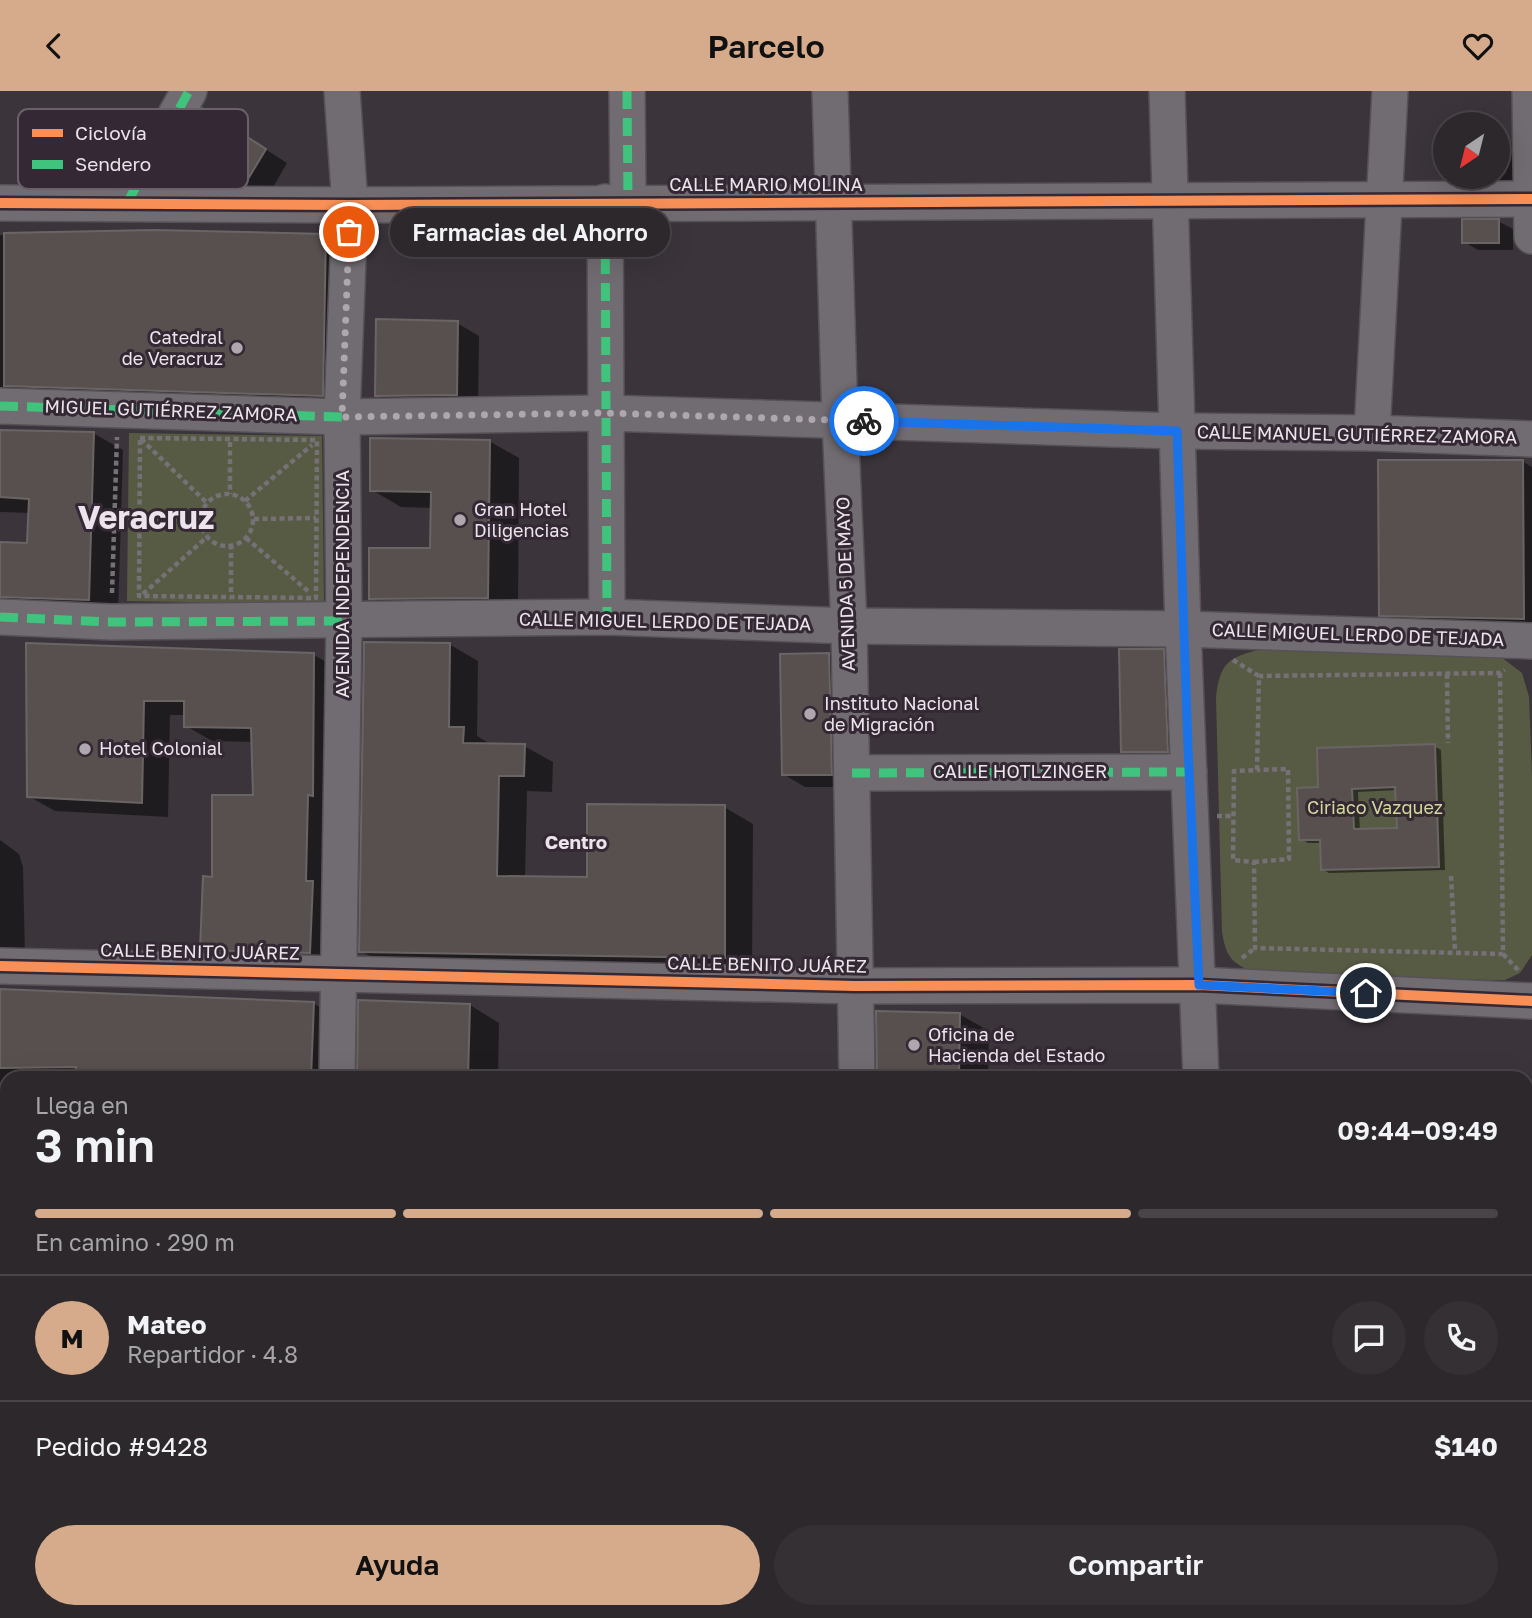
<!DOCTYPE html>
<html lang="es">
<head>
<meta charset="utf-8">
<style>
	:root { --surface:#2c282c; --page:#343034; --text:#f1f3f6; --muted:#a6a6a9; --line:#484448; --accent:#d6ab8b }
	body { margin:0; font-family:"Golos Text",sans-serif; background:var(--page); color:var(--text); height:100vh; display:flex; flex-direction:column; font-size:26px; white-space:nowrap }
	* { box-sizing:border-box; margin:0 }
	p { font-size:23px; color:var(--muted) }
	.icon { flex:none; width:38px; height:38px; fill:none; stroke:currentColor; stroke-width:2; stroke-linecap:round; stroke-linejoin:round }
	.map { position:relative; flex:1; overflow:hidden }
	.sheet { position:absolute; left:0px; top:980px; width:1533px; height:548px; display:flex; flex-direction:column; background:var(--surface); border-radius:21px 21px 0 0; box-shadow:0 7px 28px #0002,0 0 0 2px var(--line) }
	.sheet>* { flex:none }
	.needle { width:46px; rotate:215deg }
	.controls { position:absolute; left:1433px; top:21px; display:grid; gap:14px }
	.controls a { display:grid; place-items:center; width:77px; height:77px; border-radius:50%; background:var(--surface); box-shadow:0 7px 28px #0002,0 0 0 2px var(--line); font-size:35px }
	.pin { position:absolute; display:grid; place-items:center; width:60px; height:60px; color:#fff; margin:-30px; border:4px solid #fff; border-radius:50%; box-shadow:0 2px 7px #0007 }
	.courier { position:absolute; display:grid; place-items:center; width:70px; height:70px; margin:-35px; border:5px solid #1a73e8; border-radius:50%; background:#fff; color:#222; box-shadow:0 2px 9px #0007 }
	.bubble { position:absolute; height:49px; border-radius:24px; background:var(--surface); box-shadow:0 7px 28px #0002,0 0 0 2px var(--line); font-size:23px; font-weight:600; line-height:49px; text-align:center }
	.overview em { font-style:normal; font-weight:600 }
	.overview div { display:flex; flex-direction:column-reverse }
	.overview { display:flex; align-items:center; justify-content:space-between; height:119px; padding:0 35px }
	h1 { font-size:46px; font-weight:600; line-height:52px }
	.bar { display:grid; grid-template-columns:repeat(4,1fr); gap:10px 7px; align-content:center; height:84px; padding:0 35px }
	.bar i { height:9px; border-radius:5px; background:var(--line) }
	.bar .current { background:var(--accent) }
	.bar p { grid-column:span 4 }
	.line { display:flex; align-items:center; gap:18px; padding:0 35px; border-top:2px solid var(--line) }
	.line div { flex:1 }
	.round { display:grid; place-items:center; flex:none; width:74px; height:74px; border-radius:37px; background:var(--page) }
	.cta { display:flex; gap:14px; margin-top:auto; padding:14px 35px }
	.cta a { flex:1; height:80px; border-radius:42px; background:var(--accent); color:#111; font-size:28px; font-weight:600; line-height:80px; text-align:center }
	.cta a+a { background:var(--page); color:var(--text) }
	header { display:flex; justify-content:space-between; align-items:center; height:91px; padding:0 35px; background:var(--accent); color:#111; font-size:32px; font-weight:600 }
	.map>svg:first-child { display:block }
	.education { fill:#443846 }
	.green { fill:#585b44 }
	.shadow { fill:#0007; fill-rule:evenodd }
	.building { fill:#58504e; stroke:#6a6565; stroke-width:2; fill-rule:evenodd }
	.lines { fill:none; stroke-linecap:round; stroke-linejoin:round }
	.minor-casing { stroke:#565156; stroke-width:38 }
	.path { stroke:#767176; stroke-width:4.5; stroke-dasharray:5 3.5; stroke-linecap:butt }
	.minor { stroke:#716c71; stroke-width:35 }
	.quiet { stroke:#40c37c; stroke-width:9; stroke-dasharray:18 9; stroke-linecap:butt }
	.cycleway-casing { stroke:#332833; stroke-width:15 }
	.cycleway { stroke:#f78f57; stroke-width:10 }
	.done { stroke:#aea7ae; stroke-width:7; stroke-dasharray:0 12.6 }
	.route { stroke:#1a73e8; stroke-width:9 }
	.poi-dot { fill:#aea7ae; stroke:#332833; stroke-width:2.5 }
	.labels { text-anchor:middle; stroke-width:6; stroke-linejoin:round; paint-order:stroke }
	.street-label { font-size:18px; fill:#ece4ec; stroke:#332833 }
	.poi-label { font-size:18px; fill:#ece4ec; stroke:#332833; text-anchor:start }
	.park-label { font-size:18px; fill:#d2d99c; stroke:#332833 }
	.neighbourhood-label { font-size:19px; font-weight:bold; fill:#ece4ec; stroke:#332833 }
	.town-label { font-size:32px; font-weight:bold; fill:#ece4ec; stroke:#332833 }
	.key { fill:#332833; stroke:#6a606a; stroke-width:2 }
	.key-label { font-size:19px; fill:#ece4ec }
</style>
</head>
<body>
<header><svg class="icon" aria-label="back" viewBox="0 0 24 24"><path d="M15 5l-7 7 7 7"/></svg>Parcelo<svg class="icon" aria-label="heart" viewBox="0 0 24 24"><path d="M12 20l-8-8c-3-5 5-10 8-4 3-6 11-1 8 4z"/></svg></header>
<div class="map">
<svg width="1532" height="1527" viewBox="0 0 1532 1527">
	<rect width="100%" height="100%" fill="#3b353b"/>
	<rect class="education" x="878" y="1521" width="66" height="6"/>
	<g class="green">
		<polygon points="129,342 322,345 324,513 127,510"/>
		<path d="M1262 558 1501 566 1522 582 1529 606 1532 686V864L1520 882 1505 889 1397 888 1249 880C1229 869 1226 864 1222 841L1216 606C1220 571 1229 566 1262 558Z"/>
	</g>
	<g class="shadow">
		<polygon points="225,32 287,72 268,105 185,105 163,92"/>
		<polygon points="1498,48 1507,48 1521,57 1522,95 1471,96 1457,87 1498,86"/>
		<polygon points="1498,130 1513,138 1513,159 1478,159 1464,151"/>
		<polygon points="154,141 325,145 354,161 351,320 0,313 0,144"/>
		<polygon points="457,232 479,245 478,316 399,317 377,304"/>
		<polygon points="0,341 93,342 123,359 118,525 0,522 0,453 29,454 30,422 0,421"/>
		<polygon points="489,350 519,367 518,523 400,524 371,507 432,459 432,417 401,416 372,399"/>
		<polygon points="1522,370 1532,376 1532,543 1411,541 1381,524"/>
		<polygon points="449,553 478,570 477,645 492,654 524,655 553,671 552,701 527,700 525,787 589,788 724,716 753,733 752,882 389,876 361,860"/>
		<polygon points="28,554 314,564 340,579 336,876 228,873 202,858 214,787 255,706 253,651 212,650 186,635 186,624 170,624 168,726 55,720 28,705"/>
		<polygon points="1163,560 1185,572 1189,673 1145,673 1123,660"/>
		<polygon points="829,564 851,577 853,696 805,696 783,683"/>
		<path d="M1434 655 1441 659 1445 779 1329 782 1322 778V752H1308L1301 748 1320 698ZM1397 699 1399 738 1360 740 1358 701Z"/>
		<polygon points="0,749 19,763 23,776 25,864 0,863"/>
		<polygon points="0,899 313,912 340,928 338,987 7,987 7,1107 0,1108"/>
		<polygon points="470,914 499,932 498,987 358,987"/>
		<polygon points="959,923 989,940 988,987 879,987"/>
		<rect x="0" y="1165" width="7" height="62"/>
	</g>
	<g class="building">
		<polygon points="202,17 266,58 245,93 161,93"/>
		<rect x="1462" y="128" width="37" height="24"/>
		<polygon points="154,139 326,143 323,305 4,295 4,142"/>
		<polygon points="376,228 458,230 457,304 375,305"/>
		<polygon points="0,339 94,341 89,509 0,506 0,451 27,452 29,408 0,406"/>
		<polygon points="370,347 490,349 488,507 369,508 369,457 430,457 431,401 370,400"/>
		<polygon points="1378,369 1523,369 1524,528 1379,525"/>
		<polygon points="364,551 450,552 449,636 464,636 463,652 525,653 524,685 499,685 497,785 587,786 587,713 725,714 725,867 359,861"/>
		<polygon points="26,552 314,562 313,705 308,704 306,790 313,790 310,862 200,859 203,785 212,786 212,704 253,704 251,637 184,636 184,610 144,610 142,712 27,706"/>
		<polygon points="1119,558 1164,558 1168,661 1121,661"/>
		<polygon points="829,562 832,684 782,684 780,563"/>
		<path d="M1435 653 1439 776 1321 779 1320 749H1299L1297 697 1318 696 1317 657ZM1395 696 1397 737 1354 738 1352 698Z"/>
		<polygon points="0,898 314,911 311,987 145,987 75,983 76,976 0,977"/>
		<polygon points="358,909 470,913 468,987 357,987"/>
		<polygon points="876,920 960,922 959,987 877,987"/>
	</g>
	<g class="lines">
		<g class="minor-casing">
			<g id="minor">
				<polyline points="627,0 628,111"/>
				<polyline points="830,0 840,329 849,535 857,987"/>
				<polyline points="1167,0 1183,538 1201,987"/>
				<polyline points="1530,0 1532,145"/>
				<polyline points="605,111 607,526"/>
				<polyline points="0,112 350,114 1532,108"/>
				<polyline points="127,112 189,0"/>
				<polyline points="0,315 342,326 605,322 1176,340 1372,342 1532,348"/>
				<polyline points="1372,342 1390,0"/>
				<polyline points="0,526 111,531 607,526 849,535 1183,538 1532,550"/>
				<polyline points="852,682 1189,681"/>
				<polyline points="0,875 855,895 1199,894 1532,910"/>
				<polyline points="337,987 344,530 342,326 350,114 342,0"/>
				<polyline points="0,1235 7,1235"/>
				<polyline points="1526,1264 1532,1264"/>
				<polyline points="864,1521 864,1527"/>
				<polyline points="1218,1521 1218,1527"/>
				<polyline points="323,1527 323,1521"/>
			</g>
		</g>
		<g class="path">
			<polygon points="140,347 317,349 316,507 139,505"/>
			<polyline points="141,348 207,412"/>
			<polyline points="230,351 230,403"/>
			<circle cx="227" cy="429" r="26"/>
			<polyline points="245,410 312,354"/>
			<polyline points="254,428 316,427"/>
			<polyline points="246,447 308,500"/>
			<polyline points="231,501 231,455"/>
			<polyline points="112,502 117,346"/>
			<polyline points="143,503 207,446"/>
			<polyline points="1233,569 1259,585"/>
			<polyline points="1500,582 1503,863 1255,857 1254,771 1233,769 1234,680 1257,679 1259,585 1500,582 1505,579"/>
			<polyline points="1447,583 1448,652"/>
			<polyline points="1217,725 1233,725"/>
			<polyline points="1254,771 1289,768 1288,678 1257,679"/>
			<polyline points="1451,785 1455,861"/>
			<polyline points="1503,863 1519,880"/>
			<polyline points="1242,867 1255,857"/>
		</g>
		<use href="#minor" class="minor"/>
		<g class="quiet">
			<polyline points="627,0 628,111"/>
			<polyline points="605,111 607,526"/>
			<polyline points="127,112 189,0"/>
			<polyline points="0,315 342,326"/>
			<polyline points="0,526 111,531 344,530"/>
			<polyline points="852,682 1189,681"/>
		</g>
		<g class="cycleway-casing">
			<g id="cycleway">
				<polyline points="0,112 350,114 1532,108"/>
				<polyline points="0,875 855,895 1199,894 1532,910"/>
			</g>
		</g>
		<use href="#cycleway" class="cycleway"/>
	</g>
	<g class="lines">
		<polyline class="done" points="349,141 342,326 605,322 864,330"/>
		<polyline class="route" points="864,330 1177,340 1188,657 1199,894 1366,902"/>
	</g>
	<g class="poi-dot">
		<circle cx="237" cy="257" r="7"/>
		<circle cx="460" cy="429" r="7"/>
		<circle cx="810" cy="623" r="7"/>
		<circle cx="85" cy="658" r="7"/>
		<circle cx="914" cy="954" r="7"/>
	</g>
	<g class="labels">
		<g class="street-label">
			<text x="766" y="100">CALLE MARIO MOLINA</text>
			<text transform="translate(171 320) rotate(2)" y="6">MIGUEL GUTIÉRREZ ZAMORA</text>
			<text transform="translate(1357 344) rotate(1)" y="6">CALLE MANUEL GUTIÉRREZ ZAMORA</text>
			<text transform="translate(343 493) rotate(-90)" y="6">AVENIDA INDEPENDENCIA</text>
			<text transform="translate(846 493) rotate(-92)" y="6">AVENIDA 5 DE MAYO</text>
			<text transform="translate(665 531) rotate(1)" y="6">CALLE MIGUEL LERDO DE TEJADA</text>
			<text transform="translate(1358 544) rotate(2)" y="6">CALLE MIGUEL LERDO DE TEJADA</text>
			<text x="1020" y="687">CALLE HOTLZINGER</text>
			<text transform="translate(200 861) rotate(1)" y="6">CALLE BENITO JUÁREZ</text>
			<text transform="translate(767 874) rotate(1)" y="6">CALLE BENITO JUÁREZ</text>
		</g>
		<g class="poi-label">
			<text x="223" y="253" text-anchor="end">Catedral<tspan x="223" dy="21">de Veracruz</tspan></text>
			<text x="474" y="425">Gran Hotel<tspan x="474" dy="21">Diligencias</tspan></text>
			<text x="824" y="619">Instituto Nacional<tspan x="824" dy="21">de Migración</tspan></text>
			<text x="99" y="664">Hotel Colonial</text>
			<text x="928" y="950">Oficina de<tspan x="928" dy="21">Hacienda del Estado</tspan></text>
		</g>
		<g class="park-label">
			<text x="1375" y="723">Ciriaco Vazquez</text>
		</g>
		<g class="neighbourhood-label">
			<text x="576" y="758">Centro</text>
		</g>
		<g class="town-label">
			<text x="146" y="438">Veracruz</text>
		</g>
	</g>
	<rect x="18" y="18" width="230" height="80" rx="10" class="key"/>
	<rect x="32" y="38" width="31" height="8" fill="#f78f57"/>
	<rect x="32" y="69" width="31" height="9" fill="#40c37c"/>
	<g class="key-label">
		<text x="75" y="49">Ciclovía</text>
		<text x="75" y="80">Sendero</text>
	</g>
</svg>
<div class="controls">
<a><svg class="needle" viewBox="-14 -14 28 28"><path d="M0-13l5 13h-10z" fill="#e53935"/><path d="M0 13l5-13h-10z" fill="#a6a6a9"/></svg></a>
</div>
<div class="pin" style="left:349px;top:141px;background:#ea580c"><svg class="icon" aria-label="bag" viewBox="0 0 24 24"><path d="M5 8h14l-1 12H6zM9 8a3 3 0 0 1 6 0"/></svg></div>
<div class="pin" style="left:1366px;top:902px;background:#1f2937"><svg class="icon" aria-label="home" viewBox="0 0 24 24"><path d="M3 11l9-7 9 7M6 9v11h12V9"/></svg></div>
<div class="courier" style="left:864px;top:330px"><svg class="icon" aria-label="bike" viewBox="0 0 24 24"><circle cx="6" cy="16" r="4"/><circle cx="18" cy="16" r="4"/><path d="M6 16l4-8h5l3 8M10 8l3 8H6M13 5h3"/></svg></div>
<div class="bubble" style="left:390px;top:117px;width:280px">Farmacias del Ahorro</div>
<section class="sheet">
<div class="overview"><div><h1>3 min</h1><p>Llega en</p></div><em>09:44–09:49</em></div>
<div class="bar"><i class="current"></i><i class="current"></i><i class="current"></i><i></i><p>En camino · 290 m</p></div>
<div class="line" style="height:126px"><b class="round" style="background:var(--accent);color:#111">M</b><div><b>Mateo</b><p>Repartidor · 4.8</p></div><a class="round"><svg class="icon" aria-label="chat" viewBox="0 0 24 24"><path d="M4 5h16v11H9l-5 4z"/></svg></a><a class="round"><svg class="icon" aria-label="phone" viewBox="0 0 24 24"><path d="M5 4h4l2 5-3 2q2 4 5 5l2-3 5 2v4C11 20 4 13 5 4z"/></svg></a></div>
<div class="line" style="height:91px"><div>Pedido #9428</div><b>$140</b></div>
<div class="cta"><a>Ayuda</a><a>Compartir</a></div>
</section>
</div>
</body>
</html>
